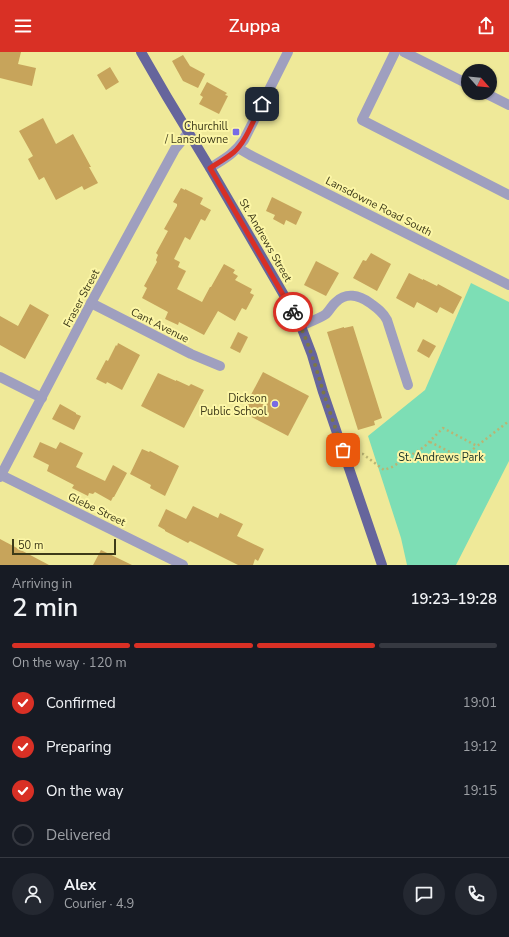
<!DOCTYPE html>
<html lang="en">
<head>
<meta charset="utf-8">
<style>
	:root { --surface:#171b24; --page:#242831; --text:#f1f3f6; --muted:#9ea1a6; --line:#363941; --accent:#d93025 }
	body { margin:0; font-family:"Nunito Sans",sans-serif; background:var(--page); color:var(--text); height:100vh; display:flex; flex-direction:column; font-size:15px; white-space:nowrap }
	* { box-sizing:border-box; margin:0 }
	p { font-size:13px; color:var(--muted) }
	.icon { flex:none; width:22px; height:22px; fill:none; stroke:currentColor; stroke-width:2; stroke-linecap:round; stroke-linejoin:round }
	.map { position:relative; height:513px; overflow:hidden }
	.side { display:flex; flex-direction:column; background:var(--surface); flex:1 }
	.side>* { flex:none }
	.needle { width:26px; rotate:117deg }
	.tools { position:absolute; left:461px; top:12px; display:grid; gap:8px }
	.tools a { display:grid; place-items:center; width:36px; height:36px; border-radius:50%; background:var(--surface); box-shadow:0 1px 3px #0004; font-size:20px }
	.scale { position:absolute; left:12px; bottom:10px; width:104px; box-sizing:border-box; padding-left:4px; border:2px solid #3d3a19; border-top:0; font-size:11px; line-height:14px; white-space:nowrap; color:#3d3a19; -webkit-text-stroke:3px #fcf6a6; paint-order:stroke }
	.pin { position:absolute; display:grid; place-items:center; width:34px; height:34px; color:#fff; margin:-17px; border-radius:8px; box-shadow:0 2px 6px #0006 }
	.courier { position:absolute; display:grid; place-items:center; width:40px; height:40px; margin:-20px; border:3px solid #d93025; border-radius:50%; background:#fff; color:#222; box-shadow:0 1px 5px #0007 }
	.headline em { font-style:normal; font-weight:600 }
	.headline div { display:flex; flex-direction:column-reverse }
	.headline { display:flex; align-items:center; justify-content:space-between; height:68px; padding:0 12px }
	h1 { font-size:26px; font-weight:600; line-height:30px }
	.bar { display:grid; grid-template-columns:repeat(4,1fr); gap:6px 4px; align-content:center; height:48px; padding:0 12px }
	.bar i { height:5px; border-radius:3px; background:var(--line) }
	.bar .active { background:var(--accent) }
	.bar p { grid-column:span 4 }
	.line { display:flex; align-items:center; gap:10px; padding:0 12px; border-top:1px solid var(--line) }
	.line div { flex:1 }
	.round { display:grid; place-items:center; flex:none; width:42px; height:42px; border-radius:21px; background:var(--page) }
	ol { padding:0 12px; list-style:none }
	li { display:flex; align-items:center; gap:12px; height:44px }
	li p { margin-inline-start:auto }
	li .icon { padding:4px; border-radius:50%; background:var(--accent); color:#fff; stroke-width:4 }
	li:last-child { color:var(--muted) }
	li i { width:22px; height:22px; border:2px solid var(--line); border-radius:50% }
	header { display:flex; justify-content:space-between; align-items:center; height:52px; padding:0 12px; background:var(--accent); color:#fff; font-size:18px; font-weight:600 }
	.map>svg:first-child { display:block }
	.green { fill:#7ddeb5 }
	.building { fill:#c7a45b }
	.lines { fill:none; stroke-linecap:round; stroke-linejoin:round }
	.path { stroke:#bab473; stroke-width:2.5; stroke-dasharray:2 3; stroke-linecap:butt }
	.minor { stroke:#9f9fbf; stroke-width:10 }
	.major { stroke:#66659c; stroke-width:10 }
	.done { stroke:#7b7746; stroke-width:4; stroke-dasharray:0 7.2 }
	.route { stroke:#d93025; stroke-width:5 }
	.poi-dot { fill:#776ae5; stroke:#fcf6a6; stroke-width:1.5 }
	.labels { text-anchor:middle; stroke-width:4; stroke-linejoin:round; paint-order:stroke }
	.poi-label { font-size:11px; fill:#3d3a19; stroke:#fcf6a6; text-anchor:end }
	.street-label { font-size:11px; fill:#3d3a19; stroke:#fcf6a6 }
	.park-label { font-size:11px; fill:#1b352a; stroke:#fcf6a6 }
</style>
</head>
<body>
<header><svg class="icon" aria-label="menu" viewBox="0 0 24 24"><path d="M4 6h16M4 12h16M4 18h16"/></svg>Zuppa<svg class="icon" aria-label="share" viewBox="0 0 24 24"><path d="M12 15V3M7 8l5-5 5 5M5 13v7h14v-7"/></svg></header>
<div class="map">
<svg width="509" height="513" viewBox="0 0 509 513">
	<rect width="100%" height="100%" fill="#efe999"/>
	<polygon class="green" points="471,231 509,250 509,409 456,513 407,513 401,486 368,384 425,338"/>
	<g class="building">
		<polygon points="0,0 21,0 18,12 36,16 32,34 0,26"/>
		<polygon points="183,3 190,14 205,22 198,36 183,29 172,9"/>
		<polygon points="110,15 119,30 106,38 97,23"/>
		<polygon points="207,30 227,41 225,43 228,44 219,62 199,52 203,45 200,43"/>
		<polygon points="43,66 56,92 73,82 91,115 89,115 98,131 84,138 82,134 56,148 44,125 39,128 28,107 33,104 19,79"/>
		<polygon points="181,136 185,138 185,137 203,146 200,152 211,158 205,169 201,167 190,188 185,185 174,207 180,210 178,215 186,219 177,237 202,250 210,235 211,235 224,212 235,218 233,221 238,224 235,228 252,237 250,241 254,243 246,258 242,256 235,269 218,259 204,283 179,270 178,273 165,267 168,260 142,246 147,236 144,234 157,210 156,208 158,203 156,201 168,179 164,177 177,154 177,152 173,150"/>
		<polygon points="272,145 302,160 296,173 286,168 284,173 273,167 275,163 266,159"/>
		<polygon points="371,201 391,212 377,239 353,226 363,208 366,209"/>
		<polygon points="316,209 339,221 326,244 304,233"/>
		<polygon points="409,221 423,228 423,227 437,234 438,232 462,245 453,262 440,255 437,261 417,250 414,256 396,246"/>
		<polygon points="30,252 49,263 25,307 0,293 0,264 18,274"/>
		<polygon points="353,274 382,366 374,369 375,373 358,378 327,280 344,275 344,276"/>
		<polygon points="238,280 248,285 240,301 230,296"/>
		<polygon points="423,287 436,294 429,306 417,299"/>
		<polygon points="118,291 140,303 122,338 107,330 106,332 96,327 106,308 108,309 116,293 117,294"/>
		<polygon points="263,320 309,344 288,384 242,360"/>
		<polygon points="158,321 176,329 176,328 189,334 191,332 204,338 184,376 141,354"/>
		<polygon points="60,352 76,361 76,362 81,364 74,378 52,367"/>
		<polygon points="40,390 56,397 60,390 83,401 76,415 105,429 113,413 127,421 114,445 113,445 111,449 95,440 93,442 89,441 88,444 72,436 74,433 47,419 49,413 33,405"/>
		<polygon points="142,397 149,400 150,399 179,414 165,444 150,436 151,433 130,422"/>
		<polygon points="193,454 218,466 220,461 243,472 237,484 264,497 258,509 255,507 253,513 238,513 190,489 188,491 165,479 165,478 158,474 166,457 186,467"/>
		<polygon points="0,487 49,513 0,513"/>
		<polygon points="101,498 132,513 93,513"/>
	</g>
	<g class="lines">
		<g class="path">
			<polyline points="430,390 462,406 477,394"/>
			<polyline points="357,402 363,402 384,418 392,415 424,395 443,376 477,394 509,369"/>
		</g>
		<g class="minor">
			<polyline points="395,0 362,68 509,143"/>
			<polyline points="404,0 468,32"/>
			<polyline points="485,41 509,53"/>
			<polyline points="238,96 250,103 509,233"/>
			<path d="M210 116C224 107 234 102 244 88L288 0"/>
			<polyline points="91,251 191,302 220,314"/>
			<path d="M300 274C309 270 319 267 326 262 330 258 332 253 336 250 346 240 359 243 370 251 377 256 383 260 387 268L408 333"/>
			<polyline points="0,325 42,346"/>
			<polyline points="1,423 183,513"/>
			<polyline points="0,425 91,251 175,97 188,81"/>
		</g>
		<polyline class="major" points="141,0 167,45 210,116 299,269 312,303 323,340 382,513"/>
	</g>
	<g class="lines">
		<path class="done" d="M293 260C307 285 315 312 323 339 329 358 336 378 343 398"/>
		<path class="route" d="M262 52C254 66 246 90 234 100 227 106 218 111 210 116L293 260"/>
	</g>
	<g class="poi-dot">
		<rect x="232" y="76" width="8" height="8" rx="2"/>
		<circle cx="275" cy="352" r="4"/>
	</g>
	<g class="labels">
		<g class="poi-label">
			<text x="228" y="78">Churchill<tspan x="228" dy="13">/ Lansdowne</tspan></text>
			<text x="267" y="350">Dickson<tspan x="267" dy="13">Public School</tspan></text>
		</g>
		<g class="street-label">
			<text transform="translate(379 154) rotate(27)" y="4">Lansdowne Road South</text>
			<text transform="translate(266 188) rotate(60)" y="4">St. Andrews Street</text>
			<text transform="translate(81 246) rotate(-62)" y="4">Fraser Street</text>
			<text transform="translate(160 273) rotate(27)" y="4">Cant Avenue</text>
			<text transform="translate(97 457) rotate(26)" y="4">Glebe Street</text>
		</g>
		<g class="park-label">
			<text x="441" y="409">St. Andrews Park</text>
		</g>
	</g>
</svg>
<div class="tools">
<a><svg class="needle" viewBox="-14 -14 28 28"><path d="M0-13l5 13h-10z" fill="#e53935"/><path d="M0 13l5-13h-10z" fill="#9ea1a6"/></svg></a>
</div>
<div class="scale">50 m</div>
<div class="pin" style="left:343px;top:398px;background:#ea580c"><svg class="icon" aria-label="bag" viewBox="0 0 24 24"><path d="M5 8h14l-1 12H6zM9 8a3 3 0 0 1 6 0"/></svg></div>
<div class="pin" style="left:262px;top:52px;background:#1f2937"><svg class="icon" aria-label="home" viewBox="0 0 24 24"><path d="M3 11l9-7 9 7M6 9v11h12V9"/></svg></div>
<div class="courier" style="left:293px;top:260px"><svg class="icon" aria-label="bike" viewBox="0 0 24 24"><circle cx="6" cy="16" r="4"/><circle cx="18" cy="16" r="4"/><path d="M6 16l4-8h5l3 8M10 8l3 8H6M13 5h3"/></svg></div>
</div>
<section class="side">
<div class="headline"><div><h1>2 min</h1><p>Arriving in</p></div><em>19:23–19:28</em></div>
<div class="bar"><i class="active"></i><i class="active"></i><i class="active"></i><i></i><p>On the way · 120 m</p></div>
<ol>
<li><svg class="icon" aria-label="check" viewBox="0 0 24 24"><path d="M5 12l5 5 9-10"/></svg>Confirmed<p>19:01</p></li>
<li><svg class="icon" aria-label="check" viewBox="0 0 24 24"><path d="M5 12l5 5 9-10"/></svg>Preparing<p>19:12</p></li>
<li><svg class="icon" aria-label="check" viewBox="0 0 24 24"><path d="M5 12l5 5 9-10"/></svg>On the way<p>19:15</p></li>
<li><i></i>Delivered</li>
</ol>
<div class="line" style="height:72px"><a class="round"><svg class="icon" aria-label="person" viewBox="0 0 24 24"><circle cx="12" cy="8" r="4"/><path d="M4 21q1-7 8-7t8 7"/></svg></a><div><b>Alex</b><p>Courier · 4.9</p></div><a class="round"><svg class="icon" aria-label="chat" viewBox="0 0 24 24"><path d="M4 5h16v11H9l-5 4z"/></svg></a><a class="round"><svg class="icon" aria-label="phone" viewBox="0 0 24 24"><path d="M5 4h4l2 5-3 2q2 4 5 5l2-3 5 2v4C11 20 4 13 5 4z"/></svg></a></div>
</section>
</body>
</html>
